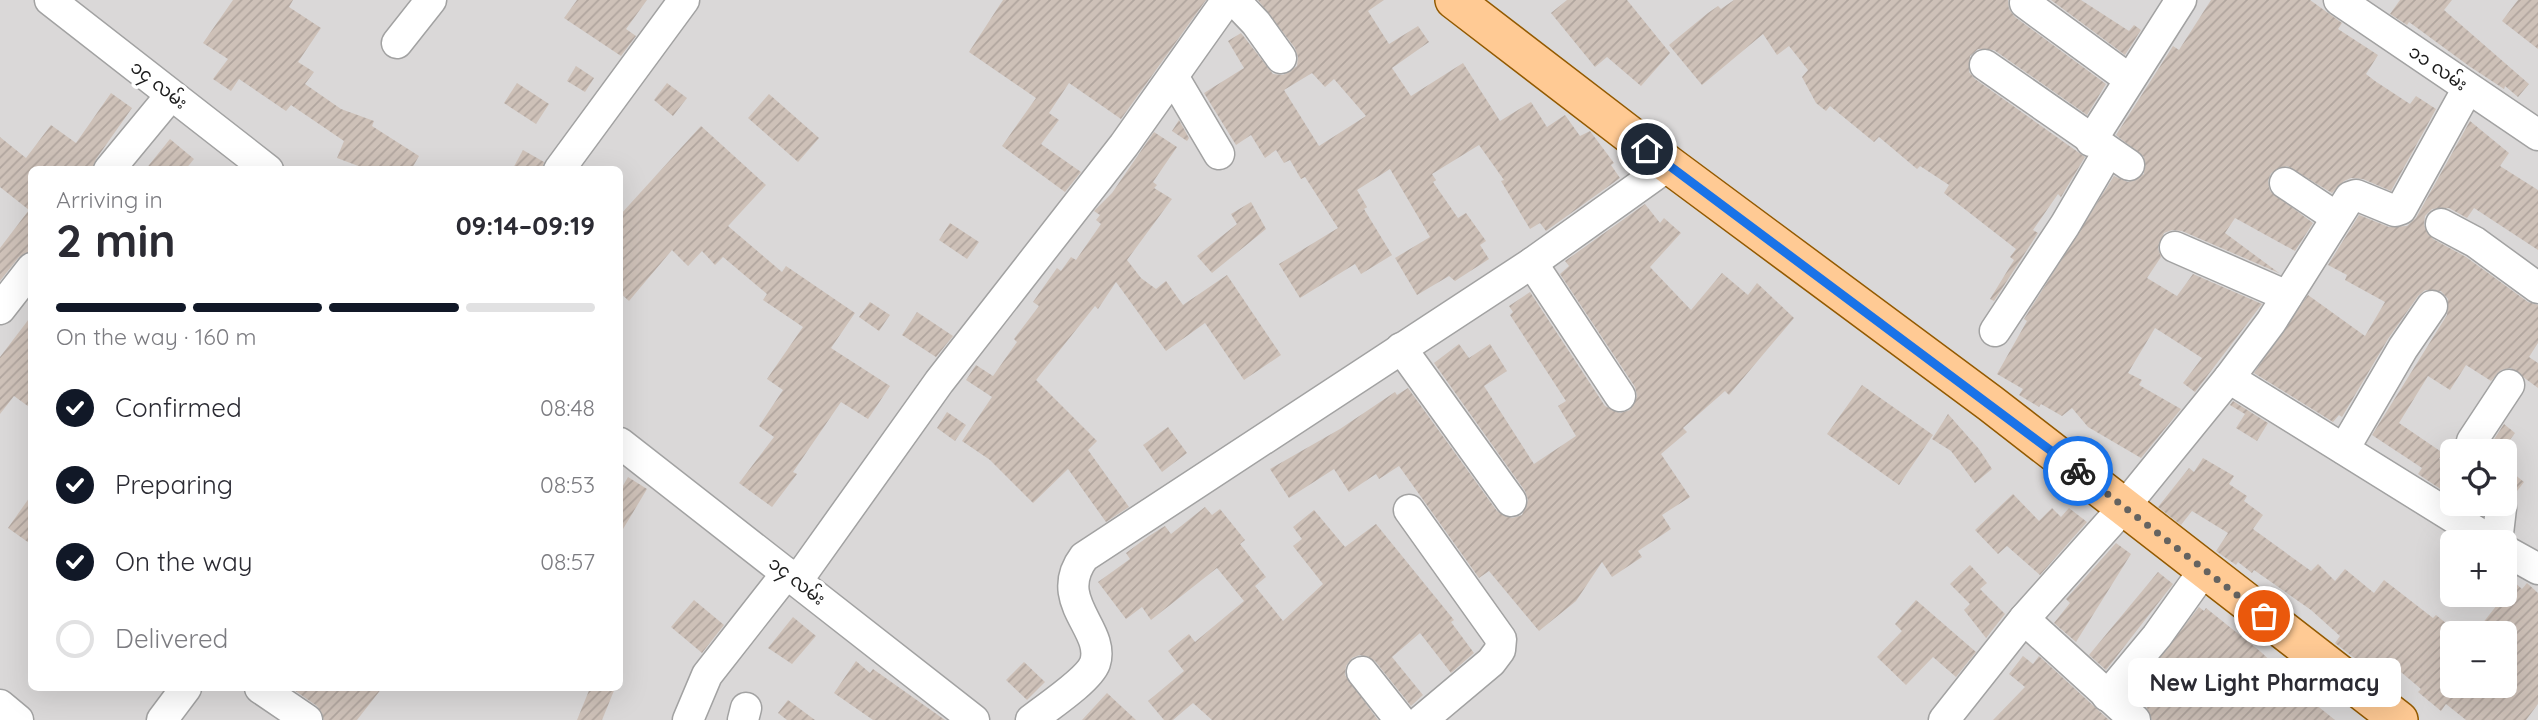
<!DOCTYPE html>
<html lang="en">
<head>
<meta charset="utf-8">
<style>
	:root { --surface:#fff; --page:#f2f2f3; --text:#2b2b33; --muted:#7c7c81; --line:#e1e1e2; --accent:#111827 }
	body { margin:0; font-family:Quicksand,"Noto Sans Myanmar",sans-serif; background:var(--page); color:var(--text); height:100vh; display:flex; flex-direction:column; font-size:26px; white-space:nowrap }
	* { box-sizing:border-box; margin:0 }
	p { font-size:23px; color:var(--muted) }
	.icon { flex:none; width:38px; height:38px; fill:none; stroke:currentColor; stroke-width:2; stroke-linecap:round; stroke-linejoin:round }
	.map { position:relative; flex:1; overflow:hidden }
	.details { position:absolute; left:28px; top:166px; width:595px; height:525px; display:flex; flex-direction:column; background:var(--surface); border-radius:10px; box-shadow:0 7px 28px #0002 }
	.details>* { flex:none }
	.fabs { position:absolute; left:2440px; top:439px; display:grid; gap:14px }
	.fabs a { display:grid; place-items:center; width:77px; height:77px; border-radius:10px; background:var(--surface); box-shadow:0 7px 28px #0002; font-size:35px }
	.pin { position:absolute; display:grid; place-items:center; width:60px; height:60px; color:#fff; margin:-30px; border:4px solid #fff; border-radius:50%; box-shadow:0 2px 7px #0007 }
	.courier { position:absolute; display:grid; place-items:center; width:70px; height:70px; margin:-35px; border:5px solid #1a73e8; border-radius:50%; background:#fff; color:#222; box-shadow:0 2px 9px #0007 }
	.bubble { position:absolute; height:49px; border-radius:10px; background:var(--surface); box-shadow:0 7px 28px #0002; font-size:23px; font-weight:700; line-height:49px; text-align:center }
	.summary em { font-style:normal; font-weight:700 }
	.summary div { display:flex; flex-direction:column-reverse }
	.summary { display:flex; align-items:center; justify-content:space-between; height:119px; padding:0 28px }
	h1 { font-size:46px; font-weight:700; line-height:52px }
	.bar { display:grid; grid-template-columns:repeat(4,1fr); gap:10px 7px; align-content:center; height:84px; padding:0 28px }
	.bar i { height:9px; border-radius:5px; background:var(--line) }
	.bar .on { background:var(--accent) }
	.bar p { grid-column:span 4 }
	ol { padding:0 28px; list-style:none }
	li { display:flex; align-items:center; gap:21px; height:77px }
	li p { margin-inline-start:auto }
	li .icon { padding:7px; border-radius:50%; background:var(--accent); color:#fff; stroke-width:4 }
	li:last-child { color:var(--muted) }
	li i { width:38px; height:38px; border:4px solid var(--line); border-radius:50% }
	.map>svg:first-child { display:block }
	.residential { fill:#dad8d8; fill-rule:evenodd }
	.building { fill:url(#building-hatch); fill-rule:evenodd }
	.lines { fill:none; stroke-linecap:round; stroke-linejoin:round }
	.minor-casing { stroke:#a2a2a2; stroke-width:33 }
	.major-casing { stroke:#935a00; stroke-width:40 }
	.minor { stroke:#fff; stroke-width:30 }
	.major { stroke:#ffca94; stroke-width:37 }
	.done { stroke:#656360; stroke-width:7; stroke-dasharray:0 12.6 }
	.route { stroke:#1a73e8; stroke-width:9 }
	.labels { text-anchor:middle; stroke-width:7; stroke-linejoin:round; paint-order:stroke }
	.street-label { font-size:18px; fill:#1b1b1b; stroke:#fff }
</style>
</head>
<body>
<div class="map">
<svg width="2538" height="720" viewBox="0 0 2538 720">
	<defs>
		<pattern id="building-hatch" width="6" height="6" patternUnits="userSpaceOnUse" patternTransform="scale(1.75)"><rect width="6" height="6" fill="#cec1b8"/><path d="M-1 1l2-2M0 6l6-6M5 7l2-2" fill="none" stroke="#b0a59e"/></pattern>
	</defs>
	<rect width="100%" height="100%" fill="#eee8df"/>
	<path class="residential" d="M0 0H2538V720H0ZM32 170H620V688H32ZM2452 452H2504V504H2452ZM2452 542H2504V595H2452ZM2452 634H2504V686H2452Z"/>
	<g class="building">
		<polygon points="233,0 293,0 289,7 321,28 298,62 314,72 305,84 341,109 374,121 372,126 419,156 411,170 369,170 337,158 344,141 291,105 286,111 239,79 231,91 213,79 228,59 203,43"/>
		<polygon points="577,0 647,0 626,29 636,36 621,56 564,18"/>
		<polygon points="1003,0 1206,0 1121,119 1069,83 1049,113 1059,120 1041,144 1081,172 1065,192 1002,146 1036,98 969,52"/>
		<path d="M1258 0H1384L1368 11 1389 44 1418 26 1429 42 1392 68 1411 96 1463 63 1500 121 1531 102 1547 127 1565 115 1580 136 1590 131 1614 163 1611 165 1620 178 1546 231 1540 223 1530 229 1501 181 1504 180 1479 145 1432 174 1436 180 1433 182 1458 218 1466 213 1486 241 1480 245 1489 259 1455 281 1449 276 1417 295 1395 258 1430 237 1390 169 1357 190 1367 207 1364 209 1392 255 1361 274 1355 264 1300 298 1279 264 1338 228 1305 177 1301 179 1290 160 1284 163 1276 150 1265 158 1251 135 1236 145 1204 93 1244 68 1228 41 1241 33 1273 74 1283 75 1297 66 1298 57 1295 48ZM1312 73 1325 87 1334 79 1366 116 1319 146 1284 90Z"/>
		<polygon points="1567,0 1627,0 1670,53 1641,86 1607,57 1595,67 1551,13"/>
		<polygon points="1734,0 2008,0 2009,9 2015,17 2106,84 2087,115 1994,50 1978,49 1970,56 1969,72 1975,79 2085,157 2061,197 2058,194 2033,230 2038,233 1994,301 1990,299 2014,260 2010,257 2016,249 1944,193 1949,185 1920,166 1917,169 1879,137 1874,142 1830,106 1826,111 1816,103 1802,77 1808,70 1789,46 1777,55 1763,34 1702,85 1669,45 1708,13 1718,6 1721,9"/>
		<polygon points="2051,0 2081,0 2129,31 2134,25 2141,30 2125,55"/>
		<polygon points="2211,0 2310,0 2342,23 2338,29 2378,55 2366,74 2375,81 2410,104 2416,96 2436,109 2391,191 2363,179 2351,178 2344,181 2332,193 2287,166 2271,173 2268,181 2270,191 2313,223 2295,251 2235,218 2225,233 2279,273 2182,231 2172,230 2164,233 2158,248 2161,257 2147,278 2177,296 2193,274 2262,304 2195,392 2183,383 2202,358 2155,328 2128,373 2142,380 2139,385 2181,409 2141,458 2088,427 2072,408 2062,416 2041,404 2039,407 2019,395 2023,389 1997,374 2027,321 2024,319 2114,176 2128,182 2144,174 2144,157 2116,135 2173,46 2179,50"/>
		<polygon points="2400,0 2452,0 2444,10 2529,84 2518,97 2505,86 2504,89 2469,66 2409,22 2407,25 2390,14"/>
		<polygon points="2518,0 2538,0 2538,49 2502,21"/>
		<polygon points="576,66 594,78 585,92 567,81"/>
		<polygon points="517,83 549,104 536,124 504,103"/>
		<polygon points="667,83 687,98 673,116 654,100"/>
		<polygon points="111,93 132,108 96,159 92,170 32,170 32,251 19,257 0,281 0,248 29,210 0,187 0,137 26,158 51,125 76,143"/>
		<polygon points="769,94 819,138 798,162 748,118"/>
		<polygon points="1179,120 1189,138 1187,141 1172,131"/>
		<polygon points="2470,121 2509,153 2500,166 2538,190 2538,250 2474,208 2467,218 2449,208 2432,209 2425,216 2424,225 2433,239 2466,257 2528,302 2538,305 2538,343 2529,357 2538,363 2538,388 2511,368 2501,370 2491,381 2466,365 2450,390 2428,376 2399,423 2443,453 2439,459 2452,466 2452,474 2442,490 2418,474 2422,468 2372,435 2447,315 2448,299 2441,291 2425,290 2418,296 2388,339 2342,417 2339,415 2333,422 2254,373 2308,295 2365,336 2385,302 2345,280 2347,275 2328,265 2359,215 2389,227 2407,226 2416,218"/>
		<polygon points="701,126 766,185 728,226 782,272 786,266 855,313 831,348 890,386 868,419 841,402 793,472 797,474 772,507 739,483 774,437 759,426 783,390 767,379 803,327 763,300 767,294 723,257 715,265 702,251 688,266 672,250 629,301 620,293 620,215"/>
		<polygon points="1154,132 1177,147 1153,182 1157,185 1154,188 1172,199 1127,260 1141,278 1156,289 1166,281 1183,305 1227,275 1281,355 1244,380 1205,323 1166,351 1116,282 1098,309 1095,306 1036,380 1097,441 1088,450 1129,507 1106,522 1068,469 1033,503 990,460 962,441 992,397 966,380 976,365 993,376 1017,342 1014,339 1039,306 1033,302 1057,268 1061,271 1071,257 1076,260 1101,224 1096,220 1100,215 1094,211 1112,193"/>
		<polygon points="170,139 194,159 185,170 145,170"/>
		<polygon points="523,150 544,162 542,170 512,170"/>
		<polygon points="1251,202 1266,229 1212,273 1197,256 1237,224 1231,214"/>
		<polygon points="1645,204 1660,223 1664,218 1681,233 1650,267 1691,310 1722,273 1748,295 1757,283 1794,318 1729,395 1725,391 1683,428 1687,432 1661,454 1690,497 1662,515 1671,529 1638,551 1642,557 1612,577 1602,562 1576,601 1539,631 1489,571 1479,578 1399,466 1379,479 1376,474 1349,492 1334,469 1289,498 1270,469 1340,429 1395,392 1397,395 1408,388 1497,511 1512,518 1522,515 1528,500 1525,491 1434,363 1459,344 1469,358 1490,344 1507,371 1484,386 1534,464 1576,436 1558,406 1566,401 1510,315 1513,312 1509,306 1530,292 1605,406 1620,413 1630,410 1637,396 1635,387 1560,274 1569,266 1565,261"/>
		<polygon points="950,223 979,242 967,259 939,240"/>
		<polygon points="870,302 890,315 879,331 859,317"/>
		<polygon points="917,312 953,336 936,357 902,335"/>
		<polygon points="32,315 32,409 14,396 0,414 0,357"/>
		<polygon points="1862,385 1933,435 1899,485 1827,434"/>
		<polygon points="2233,401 2268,423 2257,441 2236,428 2245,414 2230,405"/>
		<polygon points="947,412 966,425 955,441 937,428"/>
		<polygon points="1948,414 1979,449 1992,469 1975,483 1951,451 1932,439"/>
		<polygon points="2504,424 2515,433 2502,451 2491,444"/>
		<polygon points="1168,427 1187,453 1162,472 1143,445"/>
		<polygon points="2203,458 2234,476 2229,484 2247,496 2244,501 2263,515 2253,529 2311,571 2318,564 2335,581 2345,569 2374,593 2384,580 2433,618 2436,615 2452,628 2452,686 2504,686 2504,634 2474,634 2497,605 2485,595 2504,595 2504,573 2522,589 2527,583 2538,593 2538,704 2526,720 2466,720 2446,704 2441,711 2418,692 2421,689 2389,662 2378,676 2335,643 2340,636 2311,610 2254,570 2252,573 2238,562 2236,565 2216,551 2228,533 2192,511 2181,525 2158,507 2189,468 2194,472"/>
		<polygon points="2504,466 2524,482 2514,495 2504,488"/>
		<polygon points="628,477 647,489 620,534 620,491"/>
		<polygon points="32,494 32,545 8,528"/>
		<polygon points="2013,494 2039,521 2052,508 2061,517 2069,508 2087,522 2040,575 2007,546 1998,554 1975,530"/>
		<polygon points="1205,507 1212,515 1220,509 1245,540 1240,544 1266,577 1255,586 1283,621 1323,584 1293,546 1302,539 1293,527 1314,510 1345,547 1376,524 1454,620 1451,622 1474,653 1451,673 1420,633 1392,657 1423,695 1411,706 1375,661 1360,655 1352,658 1346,666 1345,675 1378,720 1212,720 1193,703 1173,720 1164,720 1148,701 1184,671 1168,651 1189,634 1195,642 1244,601 1217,568 1151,620 1142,607 1126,619 1098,582 1130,559 1126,553 1149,536 1165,526 1171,534"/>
		<polygon points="2116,543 2131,554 2076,642 2054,623 2070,603 2066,599"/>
		<polygon points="1970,565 1987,583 1980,589 2005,614 1986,638 1964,610 1970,604 1950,584"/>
		<polygon points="2158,572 2173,584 2106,670 2089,655"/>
		<polygon points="694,600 724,625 702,653 671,627"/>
		<polygon points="1916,600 1976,652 1956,677 1933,657 1906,685 1877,657 1902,631 1895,624"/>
		<polygon points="2199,607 2204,611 2206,608 2261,652 2282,672 2279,675 2335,720 2152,720 2147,708 2132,693"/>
		<polygon points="793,617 816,636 792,664 768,648"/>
		<polygon points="2023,656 2033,664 2039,656 2109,720 1993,720 2025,687 2009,674"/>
		<polygon points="856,661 870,673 873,669 945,720 873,720 834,693"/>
		<polygon points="1024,662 1045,682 1027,700 1006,680"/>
		<polygon points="291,688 382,688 357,720 324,720 317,706"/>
		<polygon points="590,688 615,688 602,720 577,720"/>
		<polygon points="1107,693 1136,720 1082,720"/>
		<polygon points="788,700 815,720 787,720 778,713"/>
	</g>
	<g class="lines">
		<g class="minor-casing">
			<g id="minor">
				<polyline points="50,0 268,170"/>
				<polyline points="1234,0 1256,23 1281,58"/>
				<polyline points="2339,0 2538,135"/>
				<polyline points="2025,3 2129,79"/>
				<polyline points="397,43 431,0"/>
				<polyline points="1985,65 2129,165"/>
				<polyline points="1174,78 1219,154"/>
				<polyline points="2091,141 2181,0"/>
				<polyline points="109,170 171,95"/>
				<polyline points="559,170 684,0"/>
				<polyline points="2285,183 2336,217"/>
				<polyline points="2441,224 2475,242 2538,288"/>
				<polyline points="2175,247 2287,296"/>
				<polyline points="1532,263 1620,396"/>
				<polyline points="0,309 32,268"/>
				<polyline points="1995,331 2065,225 2108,152"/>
				<polyline points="1401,348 1511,501"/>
				<polyline points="2229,378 2493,542"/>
				<polyline points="620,443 974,720"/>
				<polyline points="2344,449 2403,348 2432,306"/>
				<polyline points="2470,452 2472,441 2509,385"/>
				<polyline points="1409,510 1501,639 1500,650 1491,662 1422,720"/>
				<polyline points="2497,542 2501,508 2499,504"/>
				<polyline points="2504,550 2538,569"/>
				<polyline points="797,581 939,382 1124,145 1227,0"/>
				<polyline points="2024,619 2135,720"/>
				<polyline points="1362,672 1400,720"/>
				<polyline points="260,688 307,720"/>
				<polyline points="2107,696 2157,636 2205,569"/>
				<polyline points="0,705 18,720"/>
				<polyline points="162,720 186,688"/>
				<polyline points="688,720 707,675 787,573"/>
				<polyline points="743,720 746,708"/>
				<path d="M1031 720C1046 708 1089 680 1095 663 1106 629 1051 601 1084 557L1532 263 1669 165"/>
				<polyline points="1944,720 2024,619 2124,507 2229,378 2271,322 2350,197 2356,195 2395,211 2401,209 2468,88"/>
			</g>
		</g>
		<g class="major-casing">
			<polyline id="major" points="1454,0 1669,165 1990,403 2399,720"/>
		</g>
		<use href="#minor" class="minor"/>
		<use href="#major" class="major"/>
	</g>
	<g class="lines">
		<polyline class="done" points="2078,471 2264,616"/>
		<polyline class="route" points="1647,149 2078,471"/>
	</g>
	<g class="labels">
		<g class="street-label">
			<text transform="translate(2438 68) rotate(34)" y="6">၁၁ လမ်း</text>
			<text transform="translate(159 85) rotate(38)" y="6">၁၄ လမ်း</text>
			<text transform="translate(797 581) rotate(38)" y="6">၁၄ လမ်း</text>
		</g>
	</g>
</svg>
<div class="fabs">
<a><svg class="icon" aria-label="locate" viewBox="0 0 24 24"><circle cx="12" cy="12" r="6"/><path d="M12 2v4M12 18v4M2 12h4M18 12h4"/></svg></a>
<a>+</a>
<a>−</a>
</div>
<div class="pin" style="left:2264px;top:616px;background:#ea580c"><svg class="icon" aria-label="bag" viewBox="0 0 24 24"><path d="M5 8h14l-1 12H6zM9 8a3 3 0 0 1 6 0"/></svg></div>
<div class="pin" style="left:1647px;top:149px;background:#1f2937"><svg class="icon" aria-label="home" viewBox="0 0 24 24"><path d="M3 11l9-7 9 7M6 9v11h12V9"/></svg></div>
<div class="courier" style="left:2078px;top:471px"><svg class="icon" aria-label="bike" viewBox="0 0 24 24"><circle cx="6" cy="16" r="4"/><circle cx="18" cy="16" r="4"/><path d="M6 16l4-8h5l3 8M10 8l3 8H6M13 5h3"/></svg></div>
<div class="bubble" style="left:2128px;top:658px;width:273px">New Light Pharmacy</div>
<section class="details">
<div class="summary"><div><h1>2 min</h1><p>Arriving in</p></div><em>09:14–09:19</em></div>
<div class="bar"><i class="on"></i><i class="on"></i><i class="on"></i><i></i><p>On the way · 160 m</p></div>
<ol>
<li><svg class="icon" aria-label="check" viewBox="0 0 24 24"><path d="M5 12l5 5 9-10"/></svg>Confirmed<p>08:48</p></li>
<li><svg class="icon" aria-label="check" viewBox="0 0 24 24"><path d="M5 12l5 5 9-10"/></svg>Preparing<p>08:53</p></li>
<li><svg class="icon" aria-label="check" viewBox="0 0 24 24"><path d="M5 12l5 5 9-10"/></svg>On the way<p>08:57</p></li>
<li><i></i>Delivered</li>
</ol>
</section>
</div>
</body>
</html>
